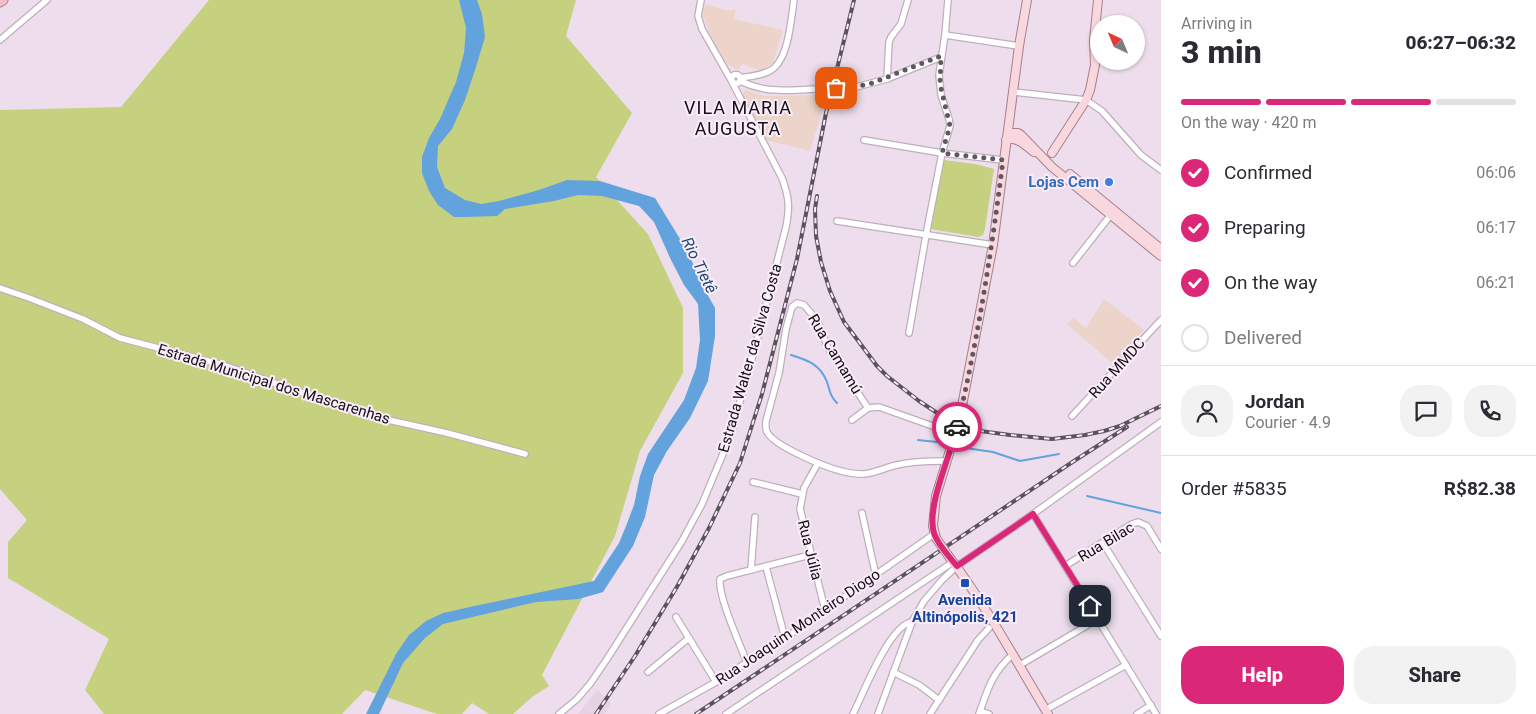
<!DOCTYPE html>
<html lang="en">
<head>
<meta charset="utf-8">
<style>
	:root { --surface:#fff; --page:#f2f2f3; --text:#2b2b33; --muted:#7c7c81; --line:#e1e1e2; --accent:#db2777 }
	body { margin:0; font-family:Roboto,sans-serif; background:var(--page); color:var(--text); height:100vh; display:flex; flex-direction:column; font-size:19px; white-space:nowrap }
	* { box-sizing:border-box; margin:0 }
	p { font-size:16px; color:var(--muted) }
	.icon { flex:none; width:28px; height:28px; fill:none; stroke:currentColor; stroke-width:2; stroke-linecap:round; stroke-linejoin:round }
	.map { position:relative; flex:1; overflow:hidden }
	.panel { display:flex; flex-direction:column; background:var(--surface); width:375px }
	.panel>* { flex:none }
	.needle { width:32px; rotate:316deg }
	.buttons { position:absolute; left:1090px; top:15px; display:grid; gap:10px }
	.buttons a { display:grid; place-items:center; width:55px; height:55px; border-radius:50%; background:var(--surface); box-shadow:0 1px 4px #0004; font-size:25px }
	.pin { position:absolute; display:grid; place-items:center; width:42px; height:42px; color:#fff; margin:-21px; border-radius:10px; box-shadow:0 2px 8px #0006 }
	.courier { position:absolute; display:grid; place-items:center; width:50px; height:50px; margin:-25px; border:4px solid #db2777; border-radius:50%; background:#fff; color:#222; box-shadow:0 1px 6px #0007 }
	.overview em { font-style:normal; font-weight:800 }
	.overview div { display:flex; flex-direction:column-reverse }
	.overview { display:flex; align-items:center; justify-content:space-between; height:85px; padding:0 20px }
	h1 { font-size:32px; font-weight:800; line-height:38px }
	.bar { display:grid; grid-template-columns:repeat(4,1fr); gap:8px 5px; align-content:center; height:60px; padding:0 20px }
	.bar i { height:6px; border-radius:4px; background:var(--line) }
	.bar .selected { background:var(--accent) }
	.bar p { grid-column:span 4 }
	.line { display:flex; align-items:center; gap:12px; padding:0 20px; border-top:1px solid var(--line) }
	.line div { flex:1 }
	.round { display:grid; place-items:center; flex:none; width:52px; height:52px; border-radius:20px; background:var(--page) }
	ol { padding:0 20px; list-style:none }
	li { display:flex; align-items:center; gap:15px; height:55px }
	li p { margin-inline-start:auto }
	li .icon { padding:5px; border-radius:50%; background:var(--accent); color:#fff; stroke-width:4 }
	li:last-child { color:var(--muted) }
	li i { width:28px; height:28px; border:2px solid var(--line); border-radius:50% }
	.button { display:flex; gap:10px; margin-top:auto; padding:10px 20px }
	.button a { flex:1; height:58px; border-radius:20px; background:var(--accent); color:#fff; font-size:20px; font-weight:800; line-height:58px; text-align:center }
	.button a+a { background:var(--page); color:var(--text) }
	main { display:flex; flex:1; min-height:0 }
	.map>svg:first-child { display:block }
	.built { fill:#e7d1e5 }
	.education { fill:#edd4cb }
	.green { fill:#c6d180 }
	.water { fill:#62a3dd }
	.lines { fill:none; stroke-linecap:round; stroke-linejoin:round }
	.stream { stroke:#62a3dd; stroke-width:2 }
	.minor-casing { stroke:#beafbd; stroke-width:8 }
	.major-casing { stroke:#a6808a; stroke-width:10 }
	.highway-casing { stroke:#a6808a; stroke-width:11 }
	.minor { stroke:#fff; stroke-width:5.5 }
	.major { stroke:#f9d7df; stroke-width:8 }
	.highway { stroke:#f5bdc9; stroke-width:9 }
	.rail-casing { stroke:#5b525a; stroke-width:4 }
	.rail { stroke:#fbecfa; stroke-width:2; stroke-dasharray:5.5; stroke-linecap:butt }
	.minor-bridge-casing { stroke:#beafbd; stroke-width:8; stroke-linecap:butt }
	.major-bridge-casing { stroke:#a6808a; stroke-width:10; stroke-linecap:butt }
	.minor-bridge { stroke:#fff; stroke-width:5.5 }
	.major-bridge { stroke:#f9d7df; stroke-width:8 }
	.done { stroke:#605760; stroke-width:5; stroke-dasharray:0 9 }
	.route { stroke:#db2777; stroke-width:6 }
	.shop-dot { fill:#3f7fe0; stroke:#fbecfa; stroke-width:2 }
	.transit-dot { fill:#1a4fb4; stroke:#fbecfa; stroke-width:2 }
	.labels { text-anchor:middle; stroke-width:4; stroke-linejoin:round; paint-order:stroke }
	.shop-label { font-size:15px; font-weight:bold; fill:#366cbe; stroke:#fbecfa; text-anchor:end }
	.street-label { font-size:15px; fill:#140f14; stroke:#fbecfa }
	.transit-label { font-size:15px; font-weight:bold; fill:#164399; stroke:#fbecfa }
	.water-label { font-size:16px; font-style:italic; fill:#1b4a71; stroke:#fbecfa }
	.quarter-label { font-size:18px; letter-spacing:1px; fill:#140f14; stroke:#fbecfa }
</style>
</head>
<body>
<main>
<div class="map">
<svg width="1161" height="714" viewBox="0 0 1161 714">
	<rect width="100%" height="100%" fill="#eedeed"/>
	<polygon class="built" points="597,690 611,703 604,714 578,714"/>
	<g class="education">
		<polygon points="705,4 725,10 736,10 734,19 783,30 773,63 761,71 742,64 738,70 726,63 711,36 703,16"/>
		<polygon points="745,90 765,96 827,95 810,151 766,140 742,95"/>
		<polygon points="1104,299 1144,330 1113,364 1067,324 1074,318 1086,328"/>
	</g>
	<g class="green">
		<polygon points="209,0 576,0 566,36 632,113 596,177 648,234 683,308 683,373 640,451 615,536 542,675 549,686 532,697 513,714 489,714 472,703 462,714 437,714 365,690 342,714 104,714 85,690 109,639 8,578 8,542 27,520 0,489 0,110 121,107"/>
		<polygon points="944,160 975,164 994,169 985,229 983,235 978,237 930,229"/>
	</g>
	<polygon class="water" points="459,0 477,0 482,14 485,37 476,67 465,100 452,129 438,146 437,167 445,188 465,200 481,204 499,201 539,190 567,180 600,181 655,198 688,252 702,285 715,308 715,336 708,381 690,418 667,451 654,475 645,517 633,546 603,592 579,599 536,602 443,624 425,638 403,663 379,714 366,714 396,654 409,635 426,621 443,613 470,607 594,581 619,543 626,526 634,505 640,476 648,454 684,400 696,368 700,340 698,304 684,285 671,260 654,222 639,206 602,196 578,195 554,201 505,209 497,216 466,217 454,217 438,205 429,191 422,173 422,157 429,138 440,119 456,82 464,53 466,28"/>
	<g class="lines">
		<g class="stream">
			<path d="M791 355C807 360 820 364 827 382 830 391 830 396 837 403"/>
			<polyline points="918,440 946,443"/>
			<polyline points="959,447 993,452 1020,461 1059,454"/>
			<polyline points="1087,496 1161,513"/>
		</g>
		<g class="minor-casing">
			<g id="minor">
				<polyline points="701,0 698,16 702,29 731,80"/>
				<polyline points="945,35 1019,46"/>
				<polyline points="0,40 47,0"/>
				<circle cx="736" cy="79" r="4.5"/>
				<path d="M740 78C751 76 766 75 774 68 789 55 791 19 794 0"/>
				<polyline points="887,79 889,42 891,37 901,24 908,0"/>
				<path d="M740 81C768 94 787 90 817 89"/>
				<polyline points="856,87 887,79 941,57"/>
				<polyline points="1013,92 1086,100 1102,111 1141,155 1161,170"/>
				<polyline points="864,140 942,153 1003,160"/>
				<polyline points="837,221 993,245"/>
				<polyline points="1073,263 1113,212"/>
				<polyline points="0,288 29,298 83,319 120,338 223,365 355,411 384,419 447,433 525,454"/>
				<polyline points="909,333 926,235 942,153 950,126 949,119 941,95 939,75 945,35 948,0"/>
				<path d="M868 408 828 348 817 320 804 305 797 303 792 307 786 329 779 373 766 421C766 424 765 428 767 432 774 446 825 467 841 471 848 473 856 474 864 474 876 473 886 467 897 465 913 461 930 461 947 461"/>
				<polyline points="1072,416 1161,320"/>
				<polyline points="852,420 868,408 879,407 955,434"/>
				<polyline points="818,463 804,488 800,509 825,610"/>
				<polyline points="753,482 802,494"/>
				<polyline points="862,513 876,576"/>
				<polyline points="1033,514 1156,714"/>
				<polyline points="1103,543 1161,636"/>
				<polyline points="1065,566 1132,524 1138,522 1147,526 1161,549"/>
				<polyline points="766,567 785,638"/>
				<polyline points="751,570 755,517"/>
				<polyline points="676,617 716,682"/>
				<path d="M747 663C740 644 718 597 720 579L727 576 810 555"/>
				<polyline points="1020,665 1098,619"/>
				<polyline points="648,672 689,638"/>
				<polyline points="893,672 919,685 939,700"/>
				<polyline points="1045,710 1126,665"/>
				<polyline points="980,711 989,714"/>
				<path d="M559 714 577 699 590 684 607 659 682 541 702 504 730 437 755 348 786 227C790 207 789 197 782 178L732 82"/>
				<polyline points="659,714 716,682 785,638 934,534"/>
				<polyline points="726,714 953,562"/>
				<path d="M853 714C863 694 890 624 912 622"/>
				<polyline points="878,714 912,622 924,601 942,580 957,566 1033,514 1161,422"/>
				<polyline points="930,714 978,640 989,628"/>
				<path d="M979 714C988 688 992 673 1013 654"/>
				<polyline points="1137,714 1151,705"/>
			</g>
		</g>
		<g class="major-casing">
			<g id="major">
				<polyline points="1012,133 1018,133 1021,135 1052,167 1161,256"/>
				<path d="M1006 140C1017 136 1026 146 1034 152"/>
				<polyline points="1052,153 1086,100 1090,90 1095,65 1094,40 1098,0"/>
				<polyline points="1070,174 1161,249"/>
				<polyline points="936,538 933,526 936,496 955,434 962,406 993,245 1019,46 1027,0"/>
				<path d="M950 558C987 607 1016 661 1048 714"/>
			</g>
		</g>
		<g class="highway-casing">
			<polyline id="highway" points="0,2 3,0"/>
		</g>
		<use href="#minor" class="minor"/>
		<use href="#major" class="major"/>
		<use href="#highway" class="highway"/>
		<g class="rail-casing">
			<g id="rail">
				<polyline points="817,196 815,209 816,236 821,262 830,291 844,322 877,366 887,376 919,401 954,424 973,430 1010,435 1052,439 1085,435 1104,431 1120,426 1161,406"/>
				<polyline points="596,714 635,656 678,585 709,528 740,463 762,394 797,259 826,113 854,0"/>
				<polyline points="696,714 1074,461 1127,427"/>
			</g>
		</g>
		<use href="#rail" class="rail"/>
		<g class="minor-bridge-casing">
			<polyline id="minor-bridge" points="817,89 856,87"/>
		</g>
		<g class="major-bridge-casing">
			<polyline id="major-bridge" points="936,538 950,558"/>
		</g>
		<use href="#minor-bridge" class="minor-bridge"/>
		<use href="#major-bridge" class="major-bridge"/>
	</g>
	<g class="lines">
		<path class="done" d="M836 88 856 87 872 83 941 56 940 84 950 126 942 153 1003 160C992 249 978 339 957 427"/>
		<path class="route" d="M957 427C951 455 926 506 934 533 937 543 950 558 957 566L1033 514 1090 606"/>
	</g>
	<circle class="shop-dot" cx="1109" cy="182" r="5"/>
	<rect class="transit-dot" x="960" y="578" width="10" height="10" rx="2.5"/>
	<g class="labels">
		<g class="shop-label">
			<text x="1099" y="187">Lojas Cem</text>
		</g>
		<g class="street-label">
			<text transform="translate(835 354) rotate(59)" y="5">Rua Camamú</text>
			<text transform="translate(750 358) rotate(-74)" y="5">Estrada Walter da Silva Costa</text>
			<text transform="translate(1117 368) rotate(-48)" y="5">Rua MMDC</text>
			<text transform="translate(274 384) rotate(17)" y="5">Estrada Municipal dos Mascarenhas</text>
			<text transform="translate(1106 542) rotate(-31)" y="5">Rua Bilac</text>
			<text transform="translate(810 550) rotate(76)" y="5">Rua Júlia</text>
			<text transform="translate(798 627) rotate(-34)" y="5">Rua Joaquim Monteiro Diogo</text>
		</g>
		<g class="transit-label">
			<text x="965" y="605">Avenida<tspan x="965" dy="17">Altinópolis, 421</tspan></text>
		</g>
		<g class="water-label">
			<text transform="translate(700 265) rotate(64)" y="6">Rio Tietê</text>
		</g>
		<g class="quarter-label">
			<text x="738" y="114">VILA MARIA<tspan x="738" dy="21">AUGUSTA</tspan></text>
		</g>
	</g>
</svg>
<div class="buttons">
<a><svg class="needle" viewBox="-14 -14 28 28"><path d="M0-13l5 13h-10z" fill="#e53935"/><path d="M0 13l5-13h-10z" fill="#7c7c81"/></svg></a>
</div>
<div class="pin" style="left:836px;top:88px;background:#ea580c"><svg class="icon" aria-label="bag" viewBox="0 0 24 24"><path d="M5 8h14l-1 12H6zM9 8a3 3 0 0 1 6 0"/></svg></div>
<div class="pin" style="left:1090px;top:606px;background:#1f2937"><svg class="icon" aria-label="home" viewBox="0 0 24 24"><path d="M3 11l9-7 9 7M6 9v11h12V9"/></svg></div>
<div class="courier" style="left:957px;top:427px"><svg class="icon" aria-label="car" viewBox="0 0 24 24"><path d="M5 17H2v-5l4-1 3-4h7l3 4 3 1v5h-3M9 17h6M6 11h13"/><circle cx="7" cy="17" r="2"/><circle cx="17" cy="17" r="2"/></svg></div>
</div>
<section class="panel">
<div class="overview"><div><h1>3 min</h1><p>Arriving in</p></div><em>06:27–06:32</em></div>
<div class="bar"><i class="selected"></i><i class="selected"></i><i class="selected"></i><i></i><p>On the way · 420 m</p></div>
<ol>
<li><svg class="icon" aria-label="check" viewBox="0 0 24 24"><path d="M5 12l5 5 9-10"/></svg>Confirmed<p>06:06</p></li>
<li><svg class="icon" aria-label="check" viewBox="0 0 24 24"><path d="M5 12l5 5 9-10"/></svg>Preparing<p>06:17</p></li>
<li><svg class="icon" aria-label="check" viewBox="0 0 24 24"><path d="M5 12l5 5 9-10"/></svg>On the way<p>06:21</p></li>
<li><i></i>Delivered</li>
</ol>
<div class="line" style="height:90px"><a class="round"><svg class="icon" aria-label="person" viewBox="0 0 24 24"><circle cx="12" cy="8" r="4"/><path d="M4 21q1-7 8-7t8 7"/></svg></a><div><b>Jordan</b><p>Courier · 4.9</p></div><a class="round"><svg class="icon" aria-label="chat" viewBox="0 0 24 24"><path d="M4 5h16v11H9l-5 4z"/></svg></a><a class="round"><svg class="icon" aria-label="phone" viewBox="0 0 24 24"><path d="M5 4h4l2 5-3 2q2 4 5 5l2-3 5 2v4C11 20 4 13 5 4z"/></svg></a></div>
<div class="line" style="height:65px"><div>Order #5835</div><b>R$82.38</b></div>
<div class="button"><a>Help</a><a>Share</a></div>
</section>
</main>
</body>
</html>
